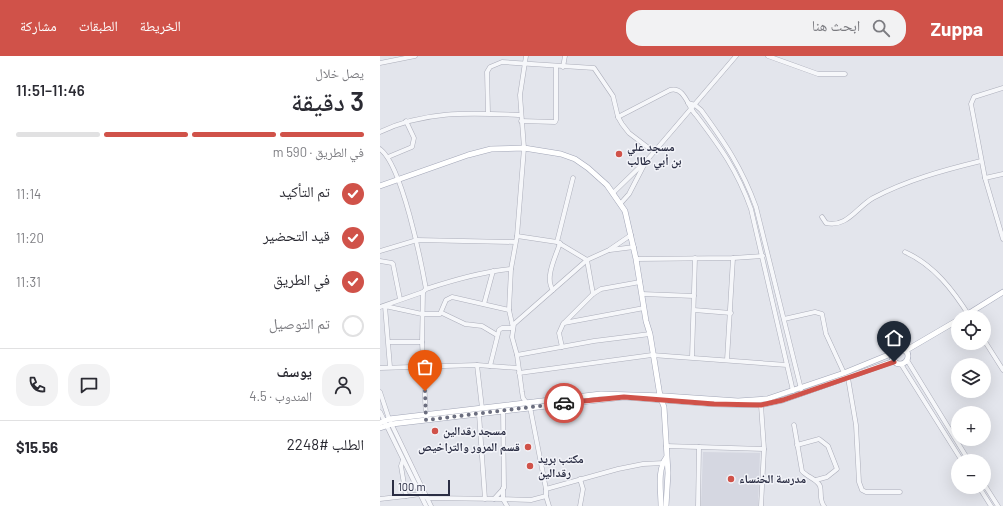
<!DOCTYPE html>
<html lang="ar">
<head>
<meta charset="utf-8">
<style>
	:root { --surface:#fff; --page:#f2f2f3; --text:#2b2b33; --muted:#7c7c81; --line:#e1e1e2; --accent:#d05249 }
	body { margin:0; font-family:Barlow,"Noto Naskh Arabic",sans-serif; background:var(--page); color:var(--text); direction:rtl; height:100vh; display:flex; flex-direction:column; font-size:15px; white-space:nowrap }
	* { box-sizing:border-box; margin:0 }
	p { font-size:13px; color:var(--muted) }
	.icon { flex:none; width:22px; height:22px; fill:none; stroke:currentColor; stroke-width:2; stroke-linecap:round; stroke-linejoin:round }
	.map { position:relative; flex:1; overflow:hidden; direction:ltr }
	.sheet { display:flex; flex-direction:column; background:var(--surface); width:380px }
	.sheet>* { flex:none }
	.controls { position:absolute; left:571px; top:254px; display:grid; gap:8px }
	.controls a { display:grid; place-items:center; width:40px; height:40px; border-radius:50%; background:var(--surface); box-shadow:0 4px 16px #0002; font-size:20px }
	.scale { position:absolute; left:12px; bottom:10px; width:58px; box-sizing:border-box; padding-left:4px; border:2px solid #2b2e44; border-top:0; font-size:11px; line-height:14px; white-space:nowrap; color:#2b2e44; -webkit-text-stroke:3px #f3f4f9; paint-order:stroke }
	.pin { position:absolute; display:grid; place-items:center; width:34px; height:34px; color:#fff; margin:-41px -17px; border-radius:50% 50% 50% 0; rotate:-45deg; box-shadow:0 0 4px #0007 }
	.pin .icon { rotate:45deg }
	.courier { position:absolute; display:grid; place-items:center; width:40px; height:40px; margin:-20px; border:3px solid #d05249; border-radius:50%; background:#fff; color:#222; box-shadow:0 1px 5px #0007 }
	.head em { font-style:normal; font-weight:600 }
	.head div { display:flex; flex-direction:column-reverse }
	.head { display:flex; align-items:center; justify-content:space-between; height:68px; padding:0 16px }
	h1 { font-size:26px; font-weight:600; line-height:30px }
	.bar { display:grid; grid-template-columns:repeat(4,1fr); gap:6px 4px; align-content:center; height:48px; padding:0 16px }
	.bar i { height:5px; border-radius:3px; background:var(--line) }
	.bar .selected { background:var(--accent) }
	.bar p { grid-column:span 4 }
	.line { display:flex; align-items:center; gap:10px; padding:0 16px; border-top:1px solid var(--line) }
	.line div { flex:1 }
	.round { display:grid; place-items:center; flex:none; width:42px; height:42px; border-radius:16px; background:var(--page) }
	ol { padding:0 16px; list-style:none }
	li { display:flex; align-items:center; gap:12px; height:44px }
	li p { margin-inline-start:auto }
	li .icon { padding:4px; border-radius:50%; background:var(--accent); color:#fff; stroke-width:4 }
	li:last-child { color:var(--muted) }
	li i { width:22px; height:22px; border:2px solid var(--line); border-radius:50% }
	header { display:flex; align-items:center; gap:24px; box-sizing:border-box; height:56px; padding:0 20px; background:var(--accent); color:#fff }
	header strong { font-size:19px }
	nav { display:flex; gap:22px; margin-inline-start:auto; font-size:14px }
	.search { width:280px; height:36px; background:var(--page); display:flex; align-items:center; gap:10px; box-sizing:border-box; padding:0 14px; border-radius:16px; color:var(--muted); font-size:15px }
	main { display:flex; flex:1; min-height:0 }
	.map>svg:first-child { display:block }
	.built { fill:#d5d7e1 }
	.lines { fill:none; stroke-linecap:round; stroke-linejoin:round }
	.minor-casing { stroke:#acaeba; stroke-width:5 }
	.major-casing { stroke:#a2a6b7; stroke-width:6 }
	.minor { stroke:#f6f7fa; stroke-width:4 }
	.major { stroke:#fff; stroke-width:5 }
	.done { stroke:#6b6e7f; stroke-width:4; stroke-dasharray:0 7.2 }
	.route { stroke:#d05249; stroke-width:5 }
	.poi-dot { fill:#d05249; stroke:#f3f4f9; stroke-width:1.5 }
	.labels { text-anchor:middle; stroke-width:3; stroke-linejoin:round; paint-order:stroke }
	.poi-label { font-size:12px; font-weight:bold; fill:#2b2e44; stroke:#f3f4f9; text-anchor:start }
</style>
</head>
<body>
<header>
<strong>Zuppa</strong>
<div class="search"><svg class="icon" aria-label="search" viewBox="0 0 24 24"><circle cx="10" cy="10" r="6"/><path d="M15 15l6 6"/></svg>ابحث هنا</div>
<nav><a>الخريطة</a><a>الطبقات</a><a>مشاركة</a></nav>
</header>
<main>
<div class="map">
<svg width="623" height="450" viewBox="0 0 623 450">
	<rect width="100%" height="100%" fill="#e3e5ec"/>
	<polygon class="built" points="323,396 380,397 378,450 321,450"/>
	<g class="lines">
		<g class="minor-casing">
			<g id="minor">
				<polyline points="388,0 438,18 465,18"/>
				<polyline points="0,7 35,0"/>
				<polyline points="183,11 185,0"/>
				<polyline points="623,32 594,41 591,48 605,122 623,183"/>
				<path d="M308 47 315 49 321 54C345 87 362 112 376 151L421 333"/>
				<polyline points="108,57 107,16 110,11 122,6 214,12 233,40 238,61 242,68 249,77 274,96"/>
				<path d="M238 61 290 34C305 30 308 52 316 59 341 92 357 114 371 153L413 335"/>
				<polyline points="141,65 175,66 176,64 176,11"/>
				<path d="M0 76C46 54 91 57 141 59"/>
				<path d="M0 93C22 109 41 205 46 233"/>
				<polyline points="8,101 32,91 34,82 26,65"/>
				<polyline points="605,122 623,118"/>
				<polyline points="234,136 268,103 356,0"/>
				<polyline points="241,147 249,138 264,109"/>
				<path d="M442 161 446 167C467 172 477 151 493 142 527 124 564 114 601 105"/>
				<polyline points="251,179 229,194 207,204 134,268 132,281 137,299 142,336 143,342 150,351 166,433 238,413 263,408 284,407"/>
				<polyline points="137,180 177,186 207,204 213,238"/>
				<polyline points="177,186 193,122"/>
				<polyline points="230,194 254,191"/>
				<polyline points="0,195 37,184 135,186"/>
				<path d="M525 196C554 209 573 234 590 261"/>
				<polyline points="256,203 353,202 383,200"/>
				<polyline points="0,205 12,207 13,208 20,243"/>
				<path d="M173 234C164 222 176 200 180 187"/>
				<polyline points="43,236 42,286 46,361"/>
				<polyline points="262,238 314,240"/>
				<polyline points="104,248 113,215"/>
				<path d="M0 251 43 236 46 233C74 224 101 216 131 213"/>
				<polyline points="314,254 351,257"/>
				<polyline points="62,257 85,268 102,270 117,279"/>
				<polyline points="404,263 435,256 442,258 446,278 464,317"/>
				<polyline points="184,267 264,252"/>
				<polyline points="604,284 623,314"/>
				<polyline points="9,286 42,286"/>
				<polyline points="182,291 179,277 183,268 213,238 221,233 260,226"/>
				<polyline points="137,299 214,285 270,278"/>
				<polyline points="312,301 315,202"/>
				<polyline points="347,304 353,202"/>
				<polyline points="527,304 589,405"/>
				<polyline points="521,308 582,405"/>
				<polyline points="97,309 110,310 119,274 122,272 133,272 129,254 131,213 137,180 144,92 140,39 146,0"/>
				<polyline points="110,310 138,312"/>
				<polyline points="10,311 5,250 42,258 60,258 66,244 72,241 129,254"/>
				<polyline points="0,312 97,309 102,352"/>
				<polyline points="139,317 272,299 407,309"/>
				<polyline points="468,322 476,369 479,426 482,434 486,436 520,436"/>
				<polyline points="0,336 9,363 51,450"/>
				<polyline points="381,349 384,393"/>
				<polyline points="0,356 46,450"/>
				<polyline points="99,358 105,443"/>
				<path d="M414 369 422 415C427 421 437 423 440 430 442 437 439 444 444 450"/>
				<polyline points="417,389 439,383 448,390 457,413 447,421 436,424"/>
				<polyline points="286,390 384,393 381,450"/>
				<polyline points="604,428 618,450"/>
				<polyline points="599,431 611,450"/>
				<polyline points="123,432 123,443 151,444 166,440 166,433"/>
				<polyline points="26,440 40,438 47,442 123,443 127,450"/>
				<polyline points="166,440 169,450"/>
				<polyline points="0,443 26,440 21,410 23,404"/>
				<polyline points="114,443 124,432 123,354"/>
				<polyline points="200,450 203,433 200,423"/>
				<polyline points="318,450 319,391"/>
			</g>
		</g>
		<g class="major-casing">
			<g id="major">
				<polyline points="0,130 88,99 111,93 144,92 181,98 195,103 208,112 227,129 245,155 256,203 266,265 270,278 280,340 284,351 288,417 286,450"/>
				<polyline points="583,261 623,236"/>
				<circle cx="520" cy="300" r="8"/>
				<polyline points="525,295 578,264"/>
				<polyline points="0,367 9,363 221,338 285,340 358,345 387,343 464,317 513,297"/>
				<polyline points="0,372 12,368 244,341 334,348 381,349 403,344 514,305"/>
				<path d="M281 450C281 435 277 414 286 402"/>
			</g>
		</g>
		<use href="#minor" class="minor"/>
		<use href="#major" class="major"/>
	</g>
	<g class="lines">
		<polyline class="done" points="45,335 46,364 184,347"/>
		<polyline class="route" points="184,347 244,341 334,348 381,349 403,344 514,306"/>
	</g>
	<g class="poi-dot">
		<circle cx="239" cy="98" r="4"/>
		<circle cx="55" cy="375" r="4"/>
		<circle cx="148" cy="391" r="4"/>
		<circle cx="150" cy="410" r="4"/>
		<circle cx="351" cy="423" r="4"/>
	</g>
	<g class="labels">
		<g class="poi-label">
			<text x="247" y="95">مسجد علي<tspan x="247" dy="14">بن أبي طالب</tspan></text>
			<text x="63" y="379">مسجد رقدالين</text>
			<text x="140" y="395" text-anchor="end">قسم المرور والتراخيص</text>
			<text x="158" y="407">مكتب بريد<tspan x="158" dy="14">رقدالين</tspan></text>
			<text x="359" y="427">مدرسة الخنساء</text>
		</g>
	</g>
</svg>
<div class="controls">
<a><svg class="icon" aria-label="locate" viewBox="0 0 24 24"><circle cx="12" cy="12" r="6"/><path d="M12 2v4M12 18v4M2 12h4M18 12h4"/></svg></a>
<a><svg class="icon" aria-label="layers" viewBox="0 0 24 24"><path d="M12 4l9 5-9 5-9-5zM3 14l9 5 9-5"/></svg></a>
<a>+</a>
<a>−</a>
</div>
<div class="scale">100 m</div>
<div class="pin" style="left:45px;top:335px;background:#ea580c"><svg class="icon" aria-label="bag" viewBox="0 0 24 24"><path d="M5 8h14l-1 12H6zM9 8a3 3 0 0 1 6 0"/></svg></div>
<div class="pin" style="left:514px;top:306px;background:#1f2937"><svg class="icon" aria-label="home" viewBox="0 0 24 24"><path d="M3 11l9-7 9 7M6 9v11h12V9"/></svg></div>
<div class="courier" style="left:184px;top:347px"><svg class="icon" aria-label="car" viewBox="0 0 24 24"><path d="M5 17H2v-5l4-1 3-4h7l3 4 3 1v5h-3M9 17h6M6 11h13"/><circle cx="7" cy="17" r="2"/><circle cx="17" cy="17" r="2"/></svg></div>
</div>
<section class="sheet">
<div class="head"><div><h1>3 دقيقة</h1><p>يصل خلال</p></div><em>11:46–11:51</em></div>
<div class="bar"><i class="selected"></i><i class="selected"></i><i class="selected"></i><i></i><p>في الطريق · 590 m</p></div>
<ol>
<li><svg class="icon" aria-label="check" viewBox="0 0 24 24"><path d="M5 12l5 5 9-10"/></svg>تم التأكيد<p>11:14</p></li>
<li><svg class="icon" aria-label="check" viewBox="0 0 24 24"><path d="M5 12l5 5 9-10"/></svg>قيد التحضير<p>11:20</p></li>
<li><svg class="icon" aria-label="check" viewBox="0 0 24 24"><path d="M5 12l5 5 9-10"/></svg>في الطريق<p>11:31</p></li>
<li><i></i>تم التوصيل</li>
</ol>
<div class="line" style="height:72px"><a class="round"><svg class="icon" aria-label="person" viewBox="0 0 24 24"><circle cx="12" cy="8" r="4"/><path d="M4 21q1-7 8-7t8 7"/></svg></a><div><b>يوسف</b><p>المندوب · 4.5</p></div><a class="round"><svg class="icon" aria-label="chat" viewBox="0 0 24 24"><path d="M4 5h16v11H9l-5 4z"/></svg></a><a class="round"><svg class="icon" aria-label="phone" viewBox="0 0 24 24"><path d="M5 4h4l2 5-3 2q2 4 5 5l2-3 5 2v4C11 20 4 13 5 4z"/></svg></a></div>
<div class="line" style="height:52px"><div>الطلب #2248</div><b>$15.56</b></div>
</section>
</main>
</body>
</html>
